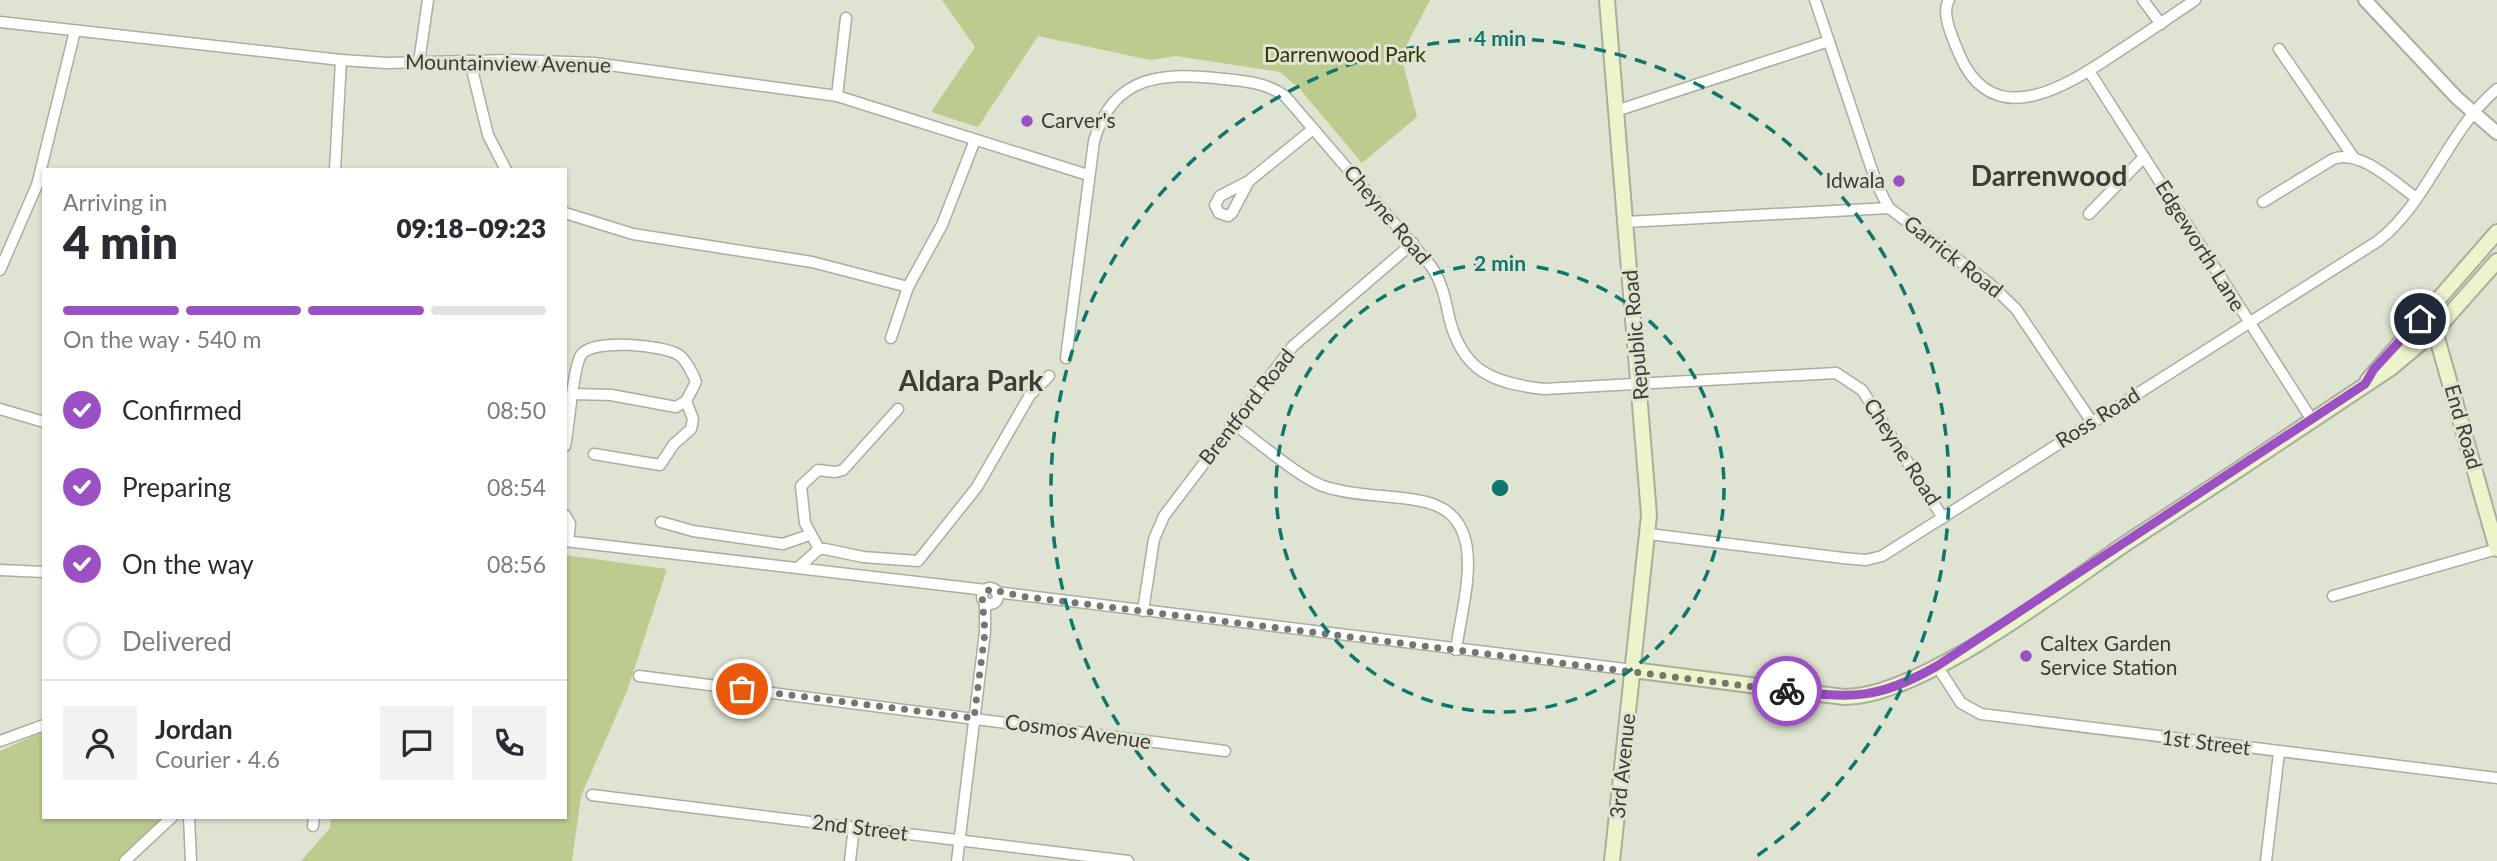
<!DOCTYPE html>
<html lang="en">
<head>
<meta charset="utf-8">
<style>
	:root { --surface:#fff; --page:#f2f2f3; --text:#2b2b33; --muted:#7c7c81; --line:#e1e1e2; --accent:#9b51c3 }
	body { margin:0; font-family:Lato,sans-serif; background:var(--page); color:var(--text); height:100vh; display:flex; flex-direction:column; font-size:26px; white-space:nowrap }
	* { box-sizing:border-box; margin:0 }
	p { font-size:23px; color:var(--muted) }
	.icon { flex:none; width:38px; height:38px; fill:none; stroke:currentColor; stroke-width:2; stroke-linecap:round; stroke-linejoin:round }
	.map { position:relative; flex:1; overflow:hidden }
	.sheet { position:absolute; left:42px; top:168px; width:525px; height:651px; display:flex; flex-direction:column; background:var(--surface); border-radius:0px; box-shadow:0 2px 5px #0004 }
	.sheet>* { flex:none }
	.pin { position:absolute; display:grid; place-items:center; width:60px; height:60px; color:#fff; margin:-30px; border:4px solid #fff; border-radius:50%; box-shadow:0 2px 7px #0007 }
	.courier { position:absolute; display:grid; place-items:center; width:70px; height:70px; margin:-35px; border:5px solid #9b51c3; border-radius:50%; background:#fff; color:#222; box-shadow:0 2px 9px #0007 }
	.summary em { font-style:normal; font-weight:800 }
	.summary div { display:flex; flex-direction:column-reverse }
	.summary { display:flex; align-items:center; justify-content:space-between; height:119px; padding:0 21px }
	h1 { font-size:46px; font-weight:800; line-height:52px }
	.bar { display:grid; grid-template-columns:repeat(4,1fr); gap:10px 7px; align-content:center; height:84px; padding:0 21px }
	.bar i { height:9px; border-radius:5px; background:var(--line) }
	.bar .current { background:var(--accent) }
	.bar p { grid-column:span 4 }
	.line { display:flex; align-items:center; gap:18px; padding:0 21px; border-top:2px solid var(--line) }
	.line div { flex:1 }
	.round { display:grid; place-items:center; flex:none; width:74px; height:74px; border-radius:0px; background:var(--page) }
	ol { padding:0 21px; list-style:none }
	li { display:flex; align-items:center; gap:21px; height:77px }
	li p { margin-inline-start:auto }
	li .icon { padding:7px; border-radius:50%; background:var(--accent); color:#fff; stroke-width:4 }
	li:last-child { color:var(--muted) }
	li i { width:38px; height:38px; border:4px solid var(--line); border-radius:50% }
	.map>svg:first-child { display:block }
	.green { fill:#bccb8e }
	.lines { fill:none; stroke-linecap:round; stroke-linejoin:round }
	.minor-casing { stroke:#a9ae9d; stroke-width:13 }
	.tertiary-casing { stroke:#a9ae9d; stroke-width:16 }
	.secondary-casing { stroke:#a9ae9d; stroke-width:18 }
	.minor { stroke:#fff; stroke-width:10 }
	.tertiary { stroke:#fff; stroke-width:12 }
	.secondary { stroke:#ecf4cc; stroke-width:14 }
	.done { stroke:#74776d; stroke-width:7; stroke-dasharray:0 12.6 }
	.route { stroke:#9b51c3; stroke-width:9 }
	.ring { fill:none; stroke:#0f766e; stroke-width:3.5; stroke-dasharray:12 9 }
	.poi-dot { fill:#9b51c3; stroke:#dfe4d2; stroke-width:2.5 }
	.labels { text-anchor:middle; stroke-width:6; stroke-linejoin:round; paint-order:stroke }
	.park-label { font-size:21px; fill:#2f3806; stroke:#dfe4d2 }
	.street-label { font-size:21px; fill:#3b3d36; stroke:#dfe4d2 }
	.poi-label { font-size:21px; fill:#3b3d36; stroke:#dfe4d2; text-anchor:start }
	.district-label { font-size:28px; font-weight:bold; fill:#3b3d36; stroke:#dfe4d2 }
	.centre { fill:#0f766e; stroke:#dfe4d2; stroke-width:3.5 }
	.ring-label { font-size:21px; text-anchor:middle; font-weight:bold; fill:#0f766e; stroke:#dfe4d2; stroke-width:6; stroke-linejoin:round; paint-order:stroke }
</style>
</head>
<body>
<div class="map">
<svg width="2497" height="861" viewBox="0 0 2497 861">
	<rect width="100%" height="100%" fill="#dfe4d2"/>
	<g class="green">
		<polygon points="942,0 1430,0 1401,56 1417,117 1362,163 1299,88 1280,72 1176,56 1150,60 1038,36 978,127 931,112 975,47"/>
		<polygon points="565,555 667,569 627,691 581,796 572,861 301,861 330,828 331,817 565,817"/>
		<polygon points="44,731 44,817 171,817 127,861 0,861 0,751"/>
	</g>
	<g class="lines">
		<g class="minor-casing">
			<g id="minor">
				<polyline points="1815,0 1877,185 1889,208 1989,283 2016,309 2092,422"/>
				<path d="M1949 0C1940 13 1954 41 1960 56 1995 135 2071 83 2119 51 2145 34 2170 17 2195 0"/>
				<polyline points="2143,0 2161,24"/>
				<polyline points="0,22 341,60 387,63 512,60 594,63 837,96 1088,175"/>
				<polyline points="2279,49 2354,158"/>
				<polyline points="470,61 488,135 506,170"/>
				<polyline points="419,62 428,0"/>
				<polyline points="2089,71 2312,420"/>
				<polyline points="837,96 846,18"/>
				<polyline points="1616,111 1829,41"/>
				<polyline points="335,170 341,60"/>
				<polyline points="1249,181 1220,196 1215,205 1219,213 1228,216 1232,213 1249,181 1313,129"/>
				<path d="M2263 202 2333 159C2359 148 2395 183 2415 197"/>
				<polyline points="565,213 633,234 812,262 908,287"/>
				<polyline points="2089,214 2144,157"/>
				<polyline points="1626,222 1889,208"/>
				<polyline points="0,270 37,185 75,31"/>
				<polyline points="891,338 908,287 942,225 975,140"/>
				<path d="M1066 358 1094 141C1113 73 1166 72 1224 79 1245 81 1267 83 1285 96L1431 266C1442 282 1445 298 1449 317 1462 371 1492 383 1544 389L1836 373 1862 390 1943 518"/>
				<polyline points="0,409 44,422"/>
				<path d="M1234 424C1256 440 1302 480 1326 487 1354 496 1387 495 1416 500 1494 511 1463 596 1456 650"/>
				<path d="M565 446C569 427 573 367 581 355 593 338 664 345 679 355 686 360 693 374 696 382L686 401 676 407 611 395 574 394"/>
				<polyline points="594,454 660,465 674,444 691,429 693,419 686,401"/>
				<polyline points="565,515 570,524 568,541"/>
				<polyline points="661,522 693,531 783,544 809,535"/>
				<path d="M1649 534 1843 558 1866 560 1882 556 2378 241C2429 201 2447 131 2497 89"/>
				<polyline points="565,541 986,590"/>
				<polyline points="819,549 805,523 801,486 818,470 835,472 843,470 898,409"/>
				<polyline points="800,566 819,549 825,549 863,557 918,561 977,487 1030,395 1049,376"/>
				<polyline points="0,570 44,572"/>
				<circle cx="990" cy="596" r="8"/>
				<polyline points="996,592 1633,670"/>
				<polyline points="2333,596 2497,549"/>
				<polyline points="1143,611 1154,539 1164,516 1293,346 1413,243"/>
				<polyline points="1937,666 1961,703 1981,714 2497,778"/>
				<polyline points="639,676 1225,751"/>
				<polyline points="0,741 44,725"/>
				<polyline points="592,795 1128,861"/>
				<polyline points="189,817 191,861"/>
				<polyline points="313,826 314,817"/>
				<polyline points="125,861 172,817"/>
				<polyline points="850,861 854,827"/>
				<polyline points="957,861 985,632 985,602"/>
				<polyline points="2266,861 2279,753"/>
			</g>
		</g>
		<g class="tertiary-casing">
			<polyline id="tertiary" points="2365,0 2457,98 2497,133"/>
		</g>
		<g class="secondary-casing">
			<g id="secondary">
				<polyline points="1607,0 1649,515 1612,861"/>
				<polyline points="2434,303 2435,331 2497,549"/>
				<polyline points="2368,380 2497,232"/>
				<path d="M1633 670 1844 697C1919 698 2060 588 2125 544 2214 486 2303 427 2391 368L2435 331 2497 261"/>
			</g>
		</g>
		<use href="#minor" class="minor"/>
		<use href="#tertiary" class="tertiary"/>
		<use href="#secondary" class="secondary"/>
	</g>
	<g class="lines">
		<polyline class="done" points="742,689 974,718 985,632 982,596 990,589 1020,596 1787,691"/>
		<path class="route" d="M1787 691C1854 698 1877 700 1937 666L2365 384 2374 369 2420 319"/>
	</g>
	<g class="ring">
		<circle cx="1500" cy="488" r="224"/>
		<path d="M1249 860A449 449 0 1 1 1751 860"/>
	</g>
	<g class="poi-dot">
		<circle cx="1027" cy="121" r="7"/>
		<circle cx="1899" cy="181" r="7"/>
		<circle cx="2026" cy="656" r="7"/>
	</g>
	<g class="labels">
		<g class="park-label">
			<text x="1345" y="62">Darrenwood Park</text>
		</g>
		<g class="street-label">
			<text transform="translate(508 64) rotate(1)" y="7">Mountainview Avenue</text>
			<text transform="translate(1387 215) rotate(50)" y="7">Cheyne Road</text>
			<text transform="translate(2200 246) rotate(58)" y="7">Edgeworth Lane</text>
			<text transform="translate(1953 257) rotate(38)" y="7">Garrick Road</text>
			<text transform="translate(1636 335) rotate(-95)" y="7">Republic Road</text>
			<text transform="translate(1247 407) rotate(-52)" y="7">Brentford Road</text>
			<text transform="translate(2098 418) rotate(-32)" y="7">Ross Road</text>
			<text transform="translate(2463 427) rotate(74)" y="7">End Road</text>
			<text transform="translate(1902 452) rotate(57)" y="7">Cheyne Road</text>
			<text transform="translate(1078 732) rotate(8)" y="7">Cosmos Avenue</text>
			<text transform="translate(2206 743) rotate(7)" y="7">1st Street</text>
			<text transform="translate(1623 766) rotate(-84)" y="7">3rd Avenue</text>
			<text transform="translate(860 828) rotate(7)" y="7">2nd Street</text>
		</g>
		<g class="poi-label">
			<text x="1041" y="128">Carver's</text>
			<text x="1885" y="188" text-anchor="end">Idwala</text>
			<text x="2040" y="651">Caltex Garden<tspan x="2040" dy="24">Service Station</tspan></text>
		</g>
		<g class="district-label">
			<text x="2049" y="186">Darrenwood</text>
			<text x="971" y="391">Aldara Park</text>
		</g>
	</g>
	<circle cx="1500" cy="488" r="10" class="centre"/>
	<g class="ring-label">
		<text x="1500" y="46">4 min</text>
		<text x="1500" y="271">2 min</text>
	</g>
</svg>
<div class="pin" style="left:742px;top:689px;background:#ea580c"><svg class="icon" aria-label="bag" viewBox="0 0 24 24"><path d="M5 8h14l-1 12H6zM9 8a3 3 0 0 1 6 0"/></svg></div>
<div class="pin" style="left:2420px;top:319px;background:#1f2937"><svg class="icon" aria-label="home" viewBox="0 0 24 24"><path d="M3 11l9-7 9 7M6 9v11h12V9"/></svg></div>
<div class="courier" style="left:1787px;top:691px"><svg class="icon" aria-label="bike" viewBox="0 0 24 24"><circle cx="6" cy="16" r="4"/><circle cx="18" cy="16" r="4"/><path d="M6 16l4-8h5l3 8M10 8l3 8H6M13 5h3"/></svg></div>
<section class="sheet">
<div class="summary"><div><h1>4 min</h1><p>Arriving in</p></div><em>09:18–09:23</em></div>
<div class="bar"><i class="current"></i><i class="current"></i><i class="current"></i><i></i><p>On the way · 540 m</p></div>
<ol>
<li><svg class="icon" aria-label="check" viewBox="0 0 24 24"><path d="M5 12l5 5 9-10"/></svg>Confirmed<p>08:50</p></li>
<li><svg class="icon" aria-label="check" viewBox="0 0 24 24"><path d="M5 12l5 5 9-10"/></svg>Preparing<p>08:54</p></li>
<li><svg class="icon" aria-label="check" viewBox="0 0 24 24"><path d="M5 12l5 5 9-10"/></svg>On the way<p>08:56</p></li>
<li><i></i>Delivered</li>
</ol>
<div class="line" style="height:126px"><a class="round"><svg class="icon" aria-label="person" viewBox="0 0 24 24"><circle cx="12" cy="8" r="4"/><path d="M4 21q1-7 8-7t8 7"/></svg></a><div><b>Jordan</b><p>Courier · 4.6</p></div><a class="round"><svg class="icon" aria-label="chat" viewBox="0 0 24 24"><path d="M4 5h16v11H9l-5 4z"/></svg></a><a class="round"><svg class="icon" aria-label="phone" viewBox="0 0 24 24"><path d="M5 4h4l2 5-3 2q2 4 5 5l2-3 5 2v4C11 20 4 13 5 4z"/></svg></a></div>
</section>
</div>
</body>
</html>
